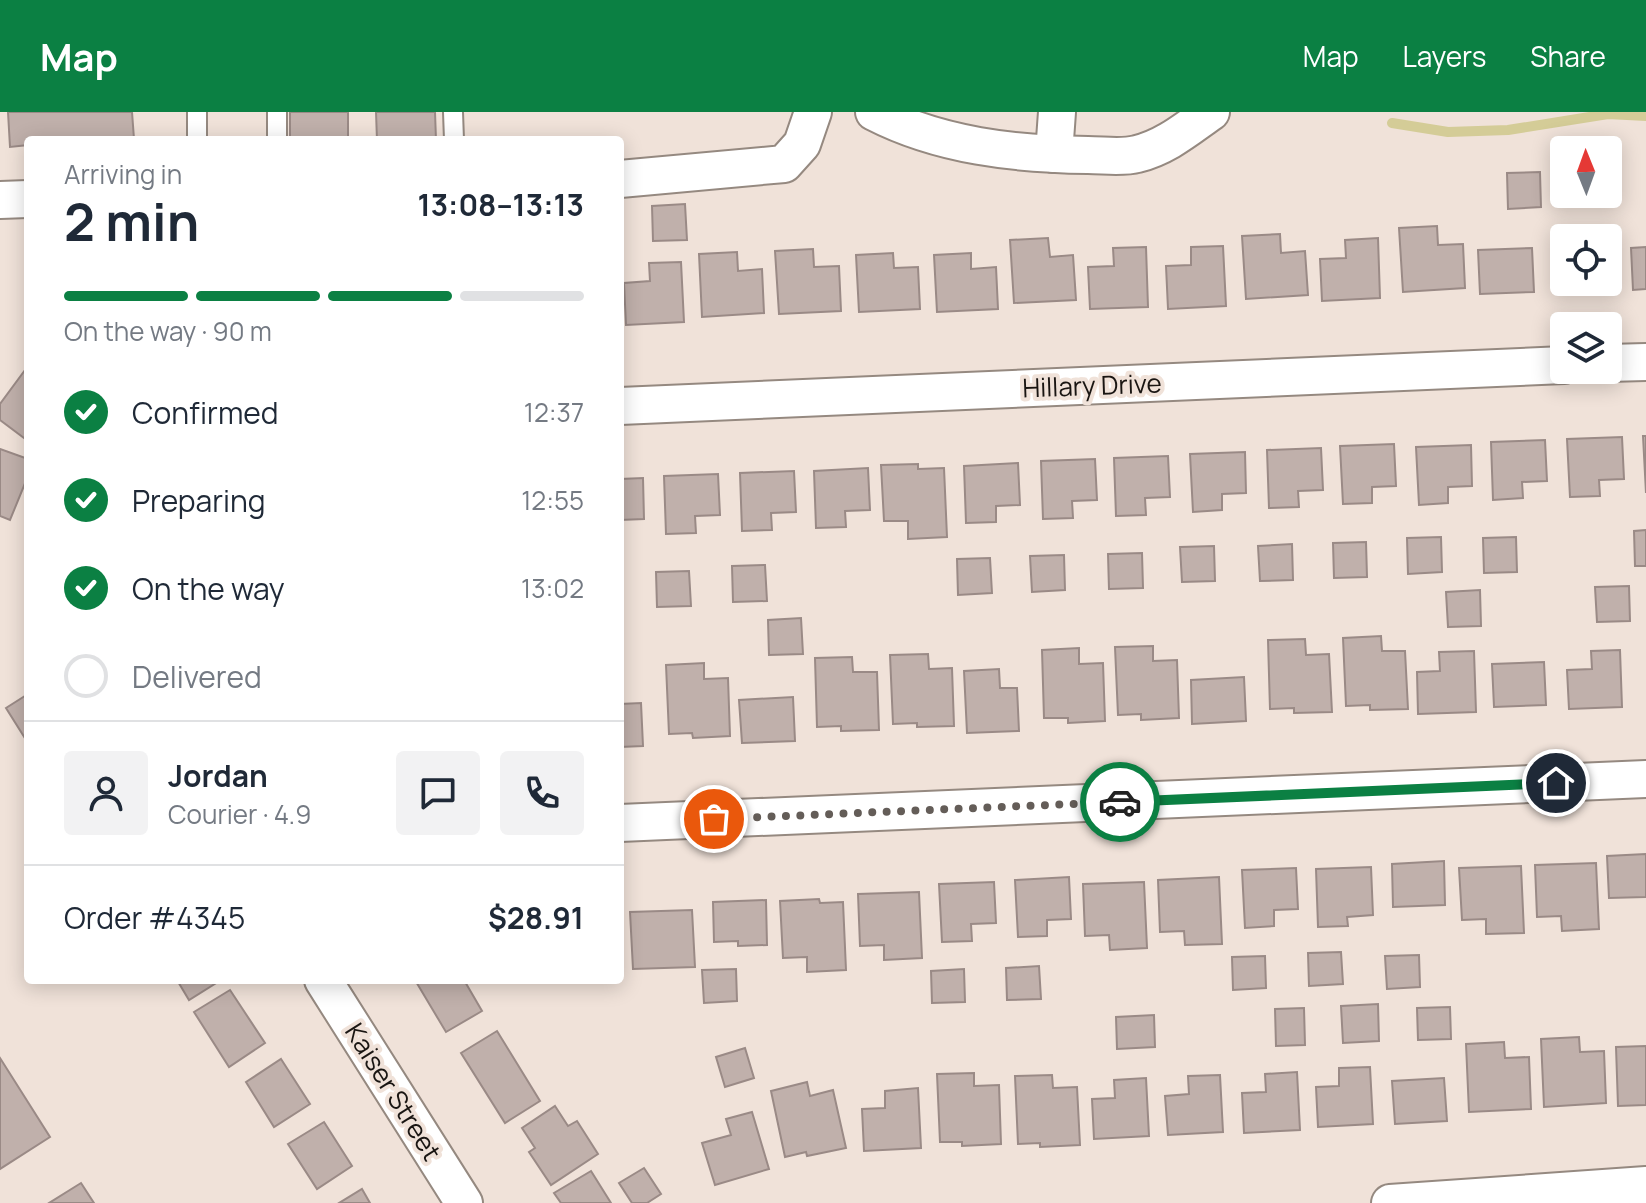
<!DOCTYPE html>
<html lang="en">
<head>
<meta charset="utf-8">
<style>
	:root { --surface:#fff; --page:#f2f2f3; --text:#1f2937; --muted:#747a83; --line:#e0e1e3; --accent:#0b8043 }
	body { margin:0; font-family:Manrope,sans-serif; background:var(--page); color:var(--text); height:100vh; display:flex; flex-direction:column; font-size:30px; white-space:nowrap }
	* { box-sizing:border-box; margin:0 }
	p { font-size:26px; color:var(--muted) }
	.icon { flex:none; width:44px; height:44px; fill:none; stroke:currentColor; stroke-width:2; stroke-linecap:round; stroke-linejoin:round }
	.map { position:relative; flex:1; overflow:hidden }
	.drawer { position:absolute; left:24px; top:24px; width:600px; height:848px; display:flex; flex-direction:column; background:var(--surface); border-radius:8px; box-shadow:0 4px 20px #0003 }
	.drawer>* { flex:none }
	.needle { width:52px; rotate:359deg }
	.fabs { position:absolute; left:1550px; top:24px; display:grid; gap:16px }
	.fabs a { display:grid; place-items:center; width:72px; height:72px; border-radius:8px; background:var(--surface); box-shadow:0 4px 20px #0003; font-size:40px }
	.pin { position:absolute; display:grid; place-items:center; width:68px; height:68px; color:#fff; margin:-34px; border:4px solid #fff; border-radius:50%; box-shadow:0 2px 8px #0007 }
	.courier { position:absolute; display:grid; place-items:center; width:80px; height:80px; margin:-40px; border:6px solid #0b8043; border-radius:50%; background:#fff; color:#222; box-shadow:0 2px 10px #0007 }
	.summary em { font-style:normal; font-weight:700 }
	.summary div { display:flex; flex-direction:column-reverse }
	.summary { display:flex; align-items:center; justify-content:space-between; height:136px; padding:0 40px }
	h1 { font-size:52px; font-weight:700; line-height:60px }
	.bar { display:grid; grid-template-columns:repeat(4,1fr); gap:12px 8px; align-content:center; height:96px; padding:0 40px }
	.bar i { height:10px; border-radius:6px; background:var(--line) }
	.bar .on { background:var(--accent) }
	.bar p { grid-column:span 4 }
	.line { display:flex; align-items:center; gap:20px; padding:0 40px; border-top:2px solid var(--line) }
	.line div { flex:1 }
	.round { display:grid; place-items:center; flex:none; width:84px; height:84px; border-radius:8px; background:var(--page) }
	ol { padding:0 40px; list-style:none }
	li { display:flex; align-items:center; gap:24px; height:88px }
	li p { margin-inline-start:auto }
	li .icon { padding:8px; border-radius:50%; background:var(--accent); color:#fff; stroke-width:4 }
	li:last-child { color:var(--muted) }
	li i { width:44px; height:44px; border:4px solid var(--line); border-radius:50% }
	header { display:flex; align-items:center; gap:48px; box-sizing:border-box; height:112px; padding:0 40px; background:var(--accent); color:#fff }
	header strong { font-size:38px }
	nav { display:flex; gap:44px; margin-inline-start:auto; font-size:28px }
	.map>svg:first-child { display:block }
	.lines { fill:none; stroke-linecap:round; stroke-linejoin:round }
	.stream { stroke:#d4cc97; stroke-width:10 }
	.building { fill:#c0b0ab; stroke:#9a8a86; stroke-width:2 }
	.service-casing { stroke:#958980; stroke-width:22 }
	.minor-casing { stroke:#958980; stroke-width:40 }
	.service { stroke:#fff; stroke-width:18 }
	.minor { stroke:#fff; stroke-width:36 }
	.done { stroke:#645d58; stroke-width:8; stroke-dasharray:0 14.4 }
	.route { stroke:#0b8043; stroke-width:10 }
	.labels { text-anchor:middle; stroke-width:8; stroke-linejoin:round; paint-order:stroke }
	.street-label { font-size:26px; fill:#191512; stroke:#f0e2d9 }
</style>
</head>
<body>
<header>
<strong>Map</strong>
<nav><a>Map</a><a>Layers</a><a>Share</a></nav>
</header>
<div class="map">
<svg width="1646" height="1091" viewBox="0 0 1646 1091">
	<rect width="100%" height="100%" fill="#f0e2d9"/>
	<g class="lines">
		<polyline class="stream" points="1392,11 1448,20 1508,18 1608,2 1646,4"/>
	</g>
	<g class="building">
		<polygon points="8,0 132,0 134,27 28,28 28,33 10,35"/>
		<rect x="290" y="0" width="58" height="28"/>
		<polygon points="376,0 435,0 436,28 377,28"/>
		<polygon points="1618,53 1620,89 1586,90 1586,82 1608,82 1608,54"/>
		<polygon points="1540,60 1541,95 1508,97 1507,61"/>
		<polygon points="685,92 687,128 653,129 652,94"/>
		<polygon points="1437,114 1438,133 1463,132 1465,176 1403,180 1399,116"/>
		<polygon points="1612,117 1615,178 1556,180 1554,138 1564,138 1564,170 1608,170 1608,126 1580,126 1579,119"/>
		<polygon points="1280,122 1281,141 1305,139 1308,183 1246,187 1242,124"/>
		<polygon points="1048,126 1050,145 1073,143 1076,188 1014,191 1010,128"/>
		<polygon points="1378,126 1380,186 1322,189 1320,147 1346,146 1345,128"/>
		<polygon points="1223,134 1226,194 1168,197 1166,154 1191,153 1191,135"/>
		<polygon points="1146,135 1148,195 1090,197 1088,155 1114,154 1113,136"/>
		<polygon points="1646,135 1646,177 1633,178 1631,136"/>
		<polygon points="1532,136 1534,180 1480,182 1478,138"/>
		<polygon points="813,137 814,155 839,154 841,199 779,202 775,139"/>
		<polygon points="737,140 738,159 762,157 764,201 702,205 699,142"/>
		<polygon points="893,141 894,156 918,155 920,197 859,200 856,143"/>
		<polygon points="971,141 971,157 996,155 998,197 937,200 934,143"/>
		<polygon points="681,150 684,210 626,213 624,171 650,169 649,151"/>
		<polygon points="28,254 28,329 0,308 0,292"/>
		<polygon points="1643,324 1646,324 1646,381"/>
		<polygon points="1622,325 1624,367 1599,368 1600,384 1570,385 1567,327"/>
		<polygon points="1545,328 1547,369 1522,370 1523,386 1493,388 1491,330"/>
		<polygon points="1394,332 1396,374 1372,375 1372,391 1343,392 1340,334"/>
		<polygon points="1471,333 1472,374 1448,375 1448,391 1419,393 1416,335"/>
		<polygon points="1321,336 1323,378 1298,379 1299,395 1269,396 1267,338"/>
		<polygon points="0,337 28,347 28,364 10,408 0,404"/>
		<polygon points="1245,340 1246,381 1222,382 1222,398 1193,400 1190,342"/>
		<polygon points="1168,344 1170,385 1145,386 1146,403 1116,404 1114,346"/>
		<polygon points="1095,347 1097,388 1072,389 1073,406 1043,407 1041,349"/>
		<polygon points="1018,351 1020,393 996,394 996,410 966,411 964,354"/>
		<polygon points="918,352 918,357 944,356 947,425 908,427 908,409 884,409 881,353"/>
		<polygon points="868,356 870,398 845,399 846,415 816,416 814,359"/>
		<polygon points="794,359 796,400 771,401 772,418 742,419 740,361"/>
		<polygon points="718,362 720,403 695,404 696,421 666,422 664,364"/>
		<polygon points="643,366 644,407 620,408 620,367"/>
		<polygon points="1646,418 1646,454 1635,454 1634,419"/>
		<polygon points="1441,425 1442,460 1408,462 1407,426"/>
		<polygon points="1516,425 1517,460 1484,461 1483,426"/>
		<polygon points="1366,430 1367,465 1334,466 1333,431"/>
		<polygon points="1292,432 1293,468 1260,469 1258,434"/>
		<polygon points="1214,434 1215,469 1182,470 1180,435"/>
		<polygon points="1142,441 1143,476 1109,477 1108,442"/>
		<polygon points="1064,443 1065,478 1032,480 1030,444"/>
		<polygon points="990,446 992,481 958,483 957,447"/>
		<polygon points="765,453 767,489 733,490 732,454"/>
		<polygon points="689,459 691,494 657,495 656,460"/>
		<polygon points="1629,474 1630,509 1597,510 1595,475"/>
		<polygon points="1480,478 1481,514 1448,515 1446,480"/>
		<polygon points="801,506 803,542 769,543 768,508"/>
		<polygon points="1381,524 1382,539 1405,539 1408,597 1370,598 1370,593 1346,594 1343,526"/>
		<polygon points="1305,527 1306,543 1329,542 1332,600 1294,601 1294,596 1270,597 1268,528"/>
		<polygon points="1153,534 1153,549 1177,548 1179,606 1141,608 1141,602 1118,603 1115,535"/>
		<polygon points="1079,536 1079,552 1103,551 1105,609 1068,611 1068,606 1044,606 1042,538"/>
		<polygon points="1620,538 1622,595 1569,597 1567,558 1592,557 1591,539"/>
		<polygon points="1474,539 1476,600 1418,602 1417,560 1440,559 1439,540"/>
		<polygon points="928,542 929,557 952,556 954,614 917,615 917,611 893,612 890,543"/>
		<polygon points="852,545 853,560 877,560 879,618 841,619 841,614 817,615 815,546"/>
		<polygon points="1544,550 1546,593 1494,595 1492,552"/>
		<polygon points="704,551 704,567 728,566 730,624 693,626 692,621 669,622 666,553"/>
		<polygon points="999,557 1000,576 1017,576 1019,619 967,621 964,559"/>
		<polygon points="1244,565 1246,609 1192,612 1191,568"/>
		<polygon points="28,582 28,631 6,596"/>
		<polygon points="793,585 795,629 742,631 739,588"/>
		<polygon points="641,591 643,634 620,635 620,592"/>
		<polygon points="1646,742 1646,785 1609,786 1607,744"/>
		<polygon points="1444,749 1445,793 1393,795 1392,752"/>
		<polygon points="1596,751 1599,817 1562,819 1561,804 1537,805 1535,753"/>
		<polygon points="1521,754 1524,821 1486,822 1486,807 1462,808 1459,756"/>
		<polygon points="1371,755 1373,803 1347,805 1348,814 1318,815 1316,757"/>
		<polygon points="1296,756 1298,797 1274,798 1274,814 1245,816 1242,758"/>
		<polygon points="1069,765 1071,807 1047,808 1047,824 1018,825 1015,768"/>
		<polygon points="1219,765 1222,832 1185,833 1184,819 1160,820 1158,768"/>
		<polygon points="994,770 996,811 971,812 972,829 942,830 939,772"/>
		<polygon points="1144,770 1147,836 1110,838 1109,823 1085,824 1083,772"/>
		<polygon points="919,780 922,846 884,848 884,833 860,834 858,782"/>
		<polygon points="819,787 820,791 843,790 846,858 807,860 807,845 783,846 780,789"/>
		<polygon points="766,788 767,833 738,834 738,829 714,830 713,790"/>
		<polygon points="692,798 695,855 633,857 630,800"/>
		<polygon points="1341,840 1343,872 1309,874 1308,841"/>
		<polygon points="1419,843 1420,875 1387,877 1385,844"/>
		<polygon points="1265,844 1266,876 1233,878 1232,845"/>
		<polygon points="1039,854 1041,887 1007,888 1006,856"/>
		<polygon points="736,857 737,889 704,891 702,858"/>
		<polygon points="964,857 965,890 932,891 931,859"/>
		<polygon points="177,868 221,868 189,888"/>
		<polygon points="415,868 464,868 482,899 446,920"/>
		<polygon points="230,878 265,931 229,955 194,900"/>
		<polygon points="1378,892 1379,929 1343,931 1341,894"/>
		<polygon points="1450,895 1451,927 1418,928 1417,896"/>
		<polygon points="1304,896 1305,933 1276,934 1275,897"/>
		<polygon points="1154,903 1155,935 1117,937 1116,905"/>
		<polygon points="497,919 540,989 505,1011 461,941"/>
		<polygon points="1579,925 1580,940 1604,939 1606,991 1544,995 1541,927"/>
		<polygon points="1504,930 1505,946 1529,945 1531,997 1469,1000 1466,932"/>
		<polygon points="1646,934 1646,993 1618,994 1616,935"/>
		<polygon points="745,936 754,966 725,975 716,945"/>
		<polygon points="0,946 50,1025 0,1057"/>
		<polygon points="281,947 310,992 274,1015 246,970"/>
		<polygon points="1370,955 1373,1012 1318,1015 1316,975 1339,974 1339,956"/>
		<polygon points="1297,960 1300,1018 1244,1021 1242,981 1266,980 1265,962"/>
		<polygon points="974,961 974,974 999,973 1001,1032 962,1034 962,1030 940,1030 937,962"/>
		<polygon points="1052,963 1053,976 1077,975 1080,1033 1040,1035 1040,1031 1018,1032 1015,964"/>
		<polygon points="1220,963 1223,1020 1168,1023 1165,984 1189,982 1188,964"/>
		<polygon points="1146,966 1149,1024 1094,1027 1092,987 1115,986 1114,968"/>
		<polygon points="1444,966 1447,1009 1395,1012 1392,969"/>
		<polygon points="807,970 810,984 833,978 846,1036 807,1044 806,1040 785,1045 771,979"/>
		<polygon points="918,976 921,1036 864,1039 862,997 885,996 885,979"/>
		<polygon points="555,994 568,1014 577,1009 598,1042 551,1073 529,1040 535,1036 522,1016"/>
		<polygon points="752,1000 769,1057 715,1073 702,1031 731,1023 726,1007"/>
		<polygon points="324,1010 352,1054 317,1077 288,1032"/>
		<polygon points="644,1056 661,1082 647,1091 632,1091 619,1071"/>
		<polygon points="591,1059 611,1091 561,1091 554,1081"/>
		<polygon points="81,1071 94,1091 49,1091"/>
		<polygon points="362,1077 370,1091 339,1091"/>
	</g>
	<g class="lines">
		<g class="service-casing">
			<g id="service">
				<polyline points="197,0 197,28"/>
				<polyline points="277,0 277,28"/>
				<polyline points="453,0 454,28"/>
			</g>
		</g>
		<g class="minor-casing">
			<g id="minor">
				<path d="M874 0C940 34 1015 42 1088 43 1104 43 1122 46 1137 42 1166 35 1188 16 1211 0"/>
				<polyline points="1054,42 1057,0"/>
				<polyline points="620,67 784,52 802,32 813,0"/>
				<polyline points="0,88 28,87"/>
				<polyline points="1608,251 1646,250"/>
				<polyline points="620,294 1564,253"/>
				<polyline points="620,711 1646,667"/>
				<polyline points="323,868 464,1091"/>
				<polyline points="1390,1091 1646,1073"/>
			</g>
		</g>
		<use href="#service" class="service"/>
		<use href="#minor" class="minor"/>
	</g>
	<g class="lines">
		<polyline class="done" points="714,707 1120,690"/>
		<polyline class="route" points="1120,690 1556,671"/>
	</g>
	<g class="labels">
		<g class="street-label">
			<text transform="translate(1092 274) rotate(-2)" y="9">Hillary Drive</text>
			<text transform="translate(393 980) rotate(58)" y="9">Kaiser Street</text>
		</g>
	</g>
</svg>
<div class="fabs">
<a><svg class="needle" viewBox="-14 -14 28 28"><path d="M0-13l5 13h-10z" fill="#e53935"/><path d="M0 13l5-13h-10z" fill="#747a83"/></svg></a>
<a><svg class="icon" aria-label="locate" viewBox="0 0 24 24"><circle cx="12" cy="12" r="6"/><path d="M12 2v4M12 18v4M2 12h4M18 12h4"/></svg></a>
<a><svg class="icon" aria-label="layers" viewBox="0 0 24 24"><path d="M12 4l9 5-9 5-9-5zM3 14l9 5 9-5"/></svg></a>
</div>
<div class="pin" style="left:714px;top:707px;background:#ea580c"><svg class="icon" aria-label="bag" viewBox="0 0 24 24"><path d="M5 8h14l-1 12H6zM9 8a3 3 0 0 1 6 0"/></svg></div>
<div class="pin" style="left:1556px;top:671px;background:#1f2937"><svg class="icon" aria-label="home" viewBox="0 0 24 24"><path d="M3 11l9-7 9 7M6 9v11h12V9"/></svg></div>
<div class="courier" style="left:1120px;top:690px"><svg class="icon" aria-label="car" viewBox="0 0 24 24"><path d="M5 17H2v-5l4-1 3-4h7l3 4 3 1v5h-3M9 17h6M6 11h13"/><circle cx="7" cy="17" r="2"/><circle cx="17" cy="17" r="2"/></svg></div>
<section class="drawer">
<div class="summary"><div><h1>2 min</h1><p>Arriving in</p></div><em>13:08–13:13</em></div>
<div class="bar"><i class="on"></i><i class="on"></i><i class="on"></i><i></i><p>On the way · 90 m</p></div>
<ol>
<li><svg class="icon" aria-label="check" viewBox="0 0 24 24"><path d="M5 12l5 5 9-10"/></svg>Confirmed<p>12:37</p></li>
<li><svg class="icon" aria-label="check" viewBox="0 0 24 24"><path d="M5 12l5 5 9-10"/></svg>Preparing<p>12:55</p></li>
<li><svg class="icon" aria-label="check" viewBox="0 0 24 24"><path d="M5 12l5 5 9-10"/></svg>On the way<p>13:02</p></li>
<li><i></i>Delivered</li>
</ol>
<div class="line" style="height:144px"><a class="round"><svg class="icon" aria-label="person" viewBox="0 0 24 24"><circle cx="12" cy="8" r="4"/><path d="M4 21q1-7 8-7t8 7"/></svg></a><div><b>Jordan</b><p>Courier · 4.9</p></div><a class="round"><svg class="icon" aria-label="chat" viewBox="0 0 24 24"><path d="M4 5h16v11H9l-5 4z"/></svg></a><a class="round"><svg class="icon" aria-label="phone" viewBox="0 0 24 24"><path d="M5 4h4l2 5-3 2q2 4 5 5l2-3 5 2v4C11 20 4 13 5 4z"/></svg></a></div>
<div class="line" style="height:104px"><div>Order #4345</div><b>$28.91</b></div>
</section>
</div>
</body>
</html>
